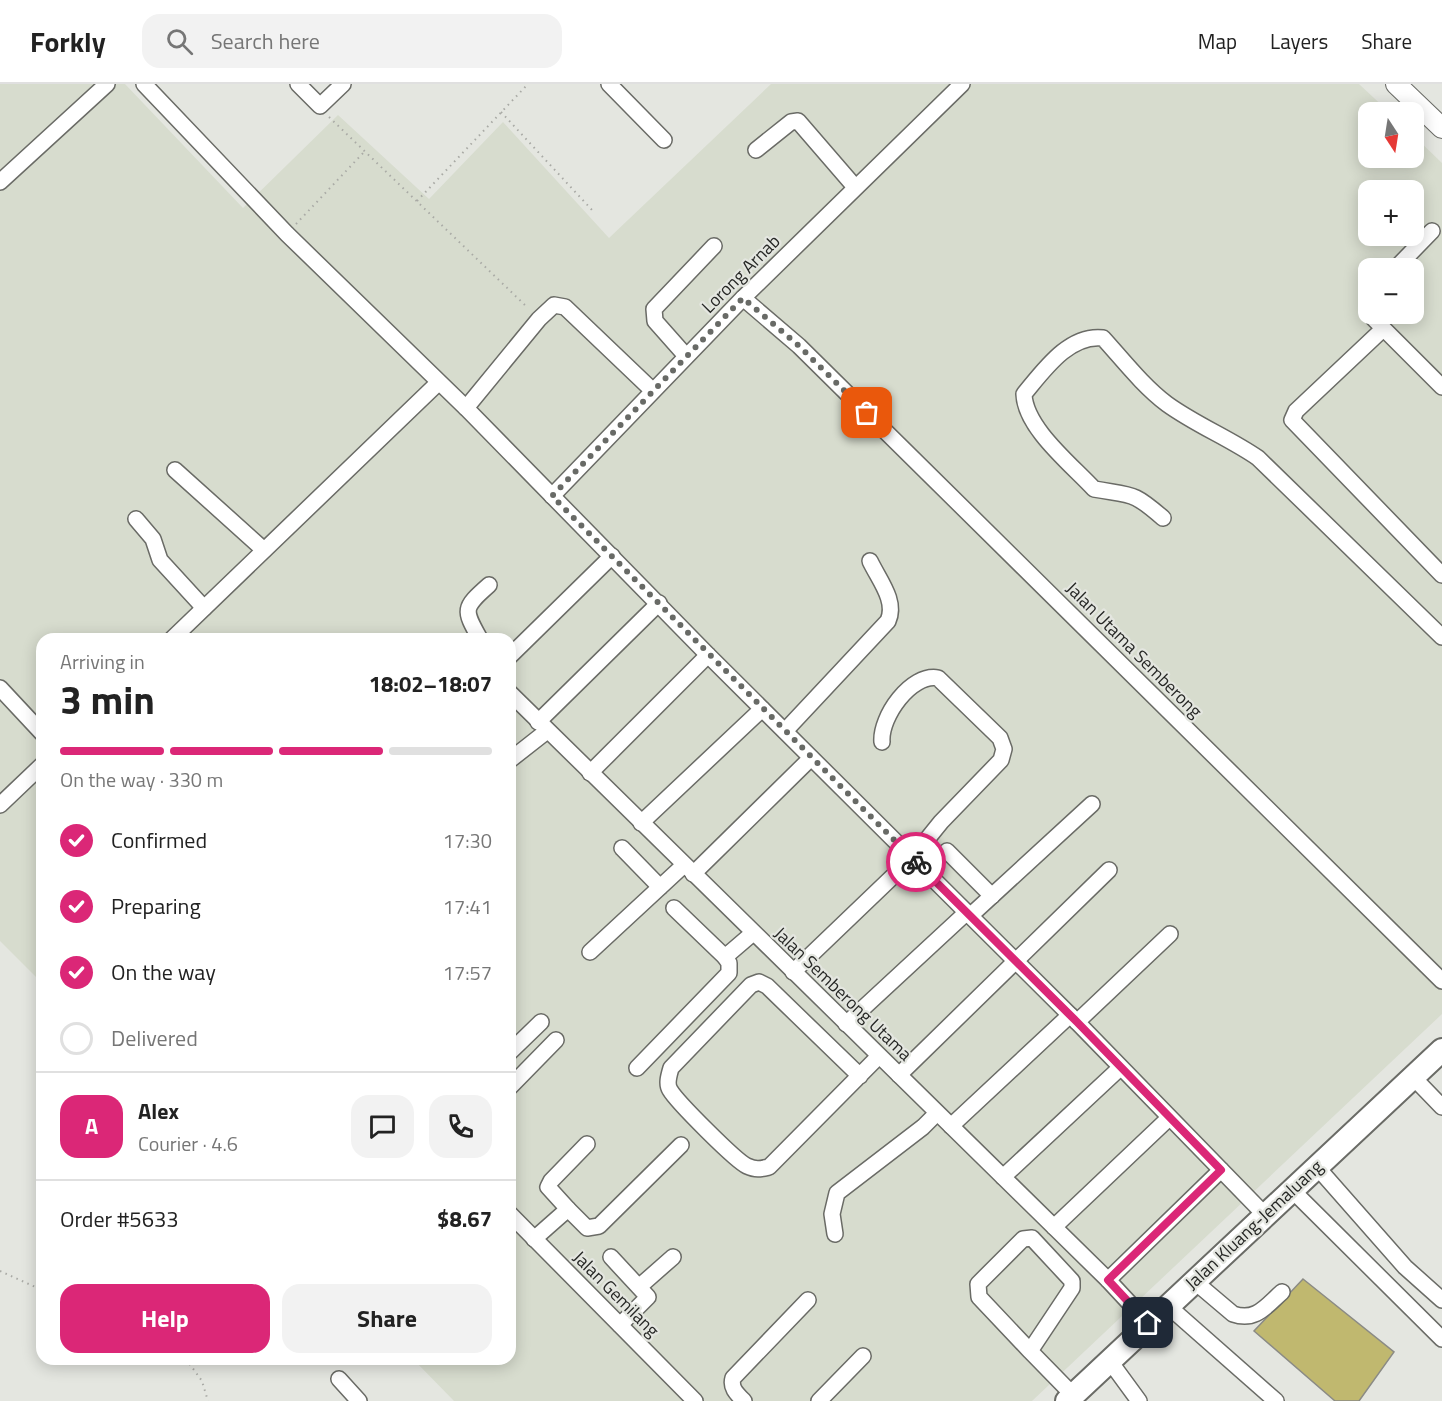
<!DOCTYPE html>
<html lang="en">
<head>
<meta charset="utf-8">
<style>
	:root { --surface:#fff; --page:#f2f2f2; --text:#222; --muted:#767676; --line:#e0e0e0; --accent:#db2777 }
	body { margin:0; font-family:"Titillium Web",sans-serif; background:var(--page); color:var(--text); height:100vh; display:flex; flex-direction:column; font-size:22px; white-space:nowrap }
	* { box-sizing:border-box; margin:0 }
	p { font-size:20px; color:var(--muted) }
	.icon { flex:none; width:33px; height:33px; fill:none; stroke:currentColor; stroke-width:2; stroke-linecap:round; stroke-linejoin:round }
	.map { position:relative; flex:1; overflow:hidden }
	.details { position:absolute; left:36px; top:549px; width:480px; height:732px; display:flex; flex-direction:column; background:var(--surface); border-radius:18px; box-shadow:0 3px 15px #0003 }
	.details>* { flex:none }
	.needle { width:39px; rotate:168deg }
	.fabs { position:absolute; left:1358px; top:18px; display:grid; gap:12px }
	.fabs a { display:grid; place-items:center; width:66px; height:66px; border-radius:12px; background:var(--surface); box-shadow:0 3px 15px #0003; font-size:30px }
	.pin { position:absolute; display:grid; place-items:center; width:51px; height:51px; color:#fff; margin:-26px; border-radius:12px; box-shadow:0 3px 9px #0006 }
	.courier { position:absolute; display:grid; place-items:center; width:60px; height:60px; margin:-30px; border:4px solid #db2777; border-radius:50%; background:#fff; color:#222; box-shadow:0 2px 8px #0007 }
	.headline em { font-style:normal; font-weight:700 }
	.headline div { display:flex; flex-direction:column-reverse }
	.headline { display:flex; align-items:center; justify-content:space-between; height:102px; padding:0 24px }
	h1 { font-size:39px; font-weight:700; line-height:45px }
	.bar { display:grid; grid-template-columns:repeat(4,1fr); gap:9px 6px; align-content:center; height:72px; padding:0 24px }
	.bar i { height:8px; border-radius:4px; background:var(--line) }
	.bar .active { background:var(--accent) }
	.bar p { grid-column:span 4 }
	.line { display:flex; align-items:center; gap:15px; padding:0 24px; border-top:2px solid var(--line) }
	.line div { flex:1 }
	.round { display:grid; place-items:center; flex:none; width:63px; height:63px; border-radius:18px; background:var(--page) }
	ol { padding:0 24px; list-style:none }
	li { display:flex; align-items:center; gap:18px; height:66px }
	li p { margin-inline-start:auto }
	li .icon { padding:6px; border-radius:50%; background:var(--accent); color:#fff; stroke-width:4 }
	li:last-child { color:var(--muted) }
	li i { width:33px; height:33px; border:3px solid var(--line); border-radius:50% }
	.button { display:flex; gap:12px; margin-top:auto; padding:12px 24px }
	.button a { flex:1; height:69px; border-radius:18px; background:var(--accent); color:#fff; font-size:24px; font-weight:700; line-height:69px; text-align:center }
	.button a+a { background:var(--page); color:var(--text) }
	header { display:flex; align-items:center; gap:36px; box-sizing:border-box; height:84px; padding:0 30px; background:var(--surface); border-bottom:2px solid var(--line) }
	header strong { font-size:28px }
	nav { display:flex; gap:33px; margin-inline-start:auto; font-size:21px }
	.search { width:420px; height:54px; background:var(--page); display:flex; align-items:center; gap:15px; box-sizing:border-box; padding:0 21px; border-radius:18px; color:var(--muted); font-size:22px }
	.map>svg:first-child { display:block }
	.built { fill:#d7dcce; fill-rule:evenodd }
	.building { fill:#c0b86f; stroke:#8b8b85; stroke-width:1.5 }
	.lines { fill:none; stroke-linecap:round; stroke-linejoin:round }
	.minor-casing { stroke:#6a6b66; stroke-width:18 }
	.major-casing { stroke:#6a6b66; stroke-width:22 }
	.highway-casing { stroke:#6a6b66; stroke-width:26 }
	.path { stroke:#a9aaa5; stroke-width:2; stroke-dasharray:1.5 4.5; stroke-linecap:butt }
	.minor { stroke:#fff; stroke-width:15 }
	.major { stroke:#fff; stroke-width:20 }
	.highway { stroke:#fff; stroke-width:22 }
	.done { stroke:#686a66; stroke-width:6; stroke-dasharray:0 10.8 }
	.route { stroke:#db2777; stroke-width:8 }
	.labels { text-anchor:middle; stroke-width:4.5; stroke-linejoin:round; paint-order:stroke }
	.street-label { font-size:18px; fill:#262725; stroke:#e4e6e0 }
</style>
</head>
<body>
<header>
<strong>Forkly</strong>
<div class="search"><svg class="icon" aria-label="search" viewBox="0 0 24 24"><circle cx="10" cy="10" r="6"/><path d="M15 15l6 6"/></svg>Search here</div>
<nav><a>Map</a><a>Layers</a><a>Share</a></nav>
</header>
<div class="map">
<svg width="1442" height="1317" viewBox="0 0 1442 1317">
	<rect width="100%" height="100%" fill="#e4e6e0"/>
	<path class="built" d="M0 0H125L243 124 338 31 429 115 503 38 609 154 771 0H1359L1389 28H1368V74H1413V51L1442 79V930L1032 1317H454L413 1275H510V555H42V899L0 857ZM1368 106H1413V152H1368ZM1368 184H1413V230H1368Z"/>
	<polygon class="building" points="1303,1195 1394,1268 1359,1317 1335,1317 1254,1247"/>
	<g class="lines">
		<g class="minor-casing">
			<g id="minor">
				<polyline points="144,0 287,150 466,324 708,571 1077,938 1265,1131"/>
				<polyline points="298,0 320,22 343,0"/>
				<polyline points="609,0 664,56"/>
				<polyline points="756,66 791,38 798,37 855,103"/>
				<polyline points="0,98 107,0"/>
				<polyline points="1396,184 1432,147"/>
				<polyline points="743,214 799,262 1442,897"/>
				<polyline points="1369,230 1442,303"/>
				<polyline points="1383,245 1296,327 1292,336 1442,491"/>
				<polyline points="686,272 655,237 654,225 714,162"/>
				<polyline points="466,324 539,235 554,221 565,223 652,306"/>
				<polyline points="175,386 264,466"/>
				<polyline points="552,412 743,214 962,0"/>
				<path d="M1163 434C1132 407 1133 412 1094 405 1072 381 1025 344 1024 310 1044 286 1069 250 1103 254 1123 276 1143 302 1167 320 1196 341 1229 354 1258 374L1442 553"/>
				<polyline points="136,435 153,455 160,476 204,524"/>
				<polyline points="172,555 438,299"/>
				<path d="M480 555C463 525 463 524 489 501"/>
				<polyline points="510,572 612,472"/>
				<polyline points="0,604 42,649"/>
				<polyline points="510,609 1108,1196 1148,1239"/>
				<polyline points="538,638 659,519"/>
				<path d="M785 647 888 537C897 517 879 496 870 477"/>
				<polyline points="510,676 547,647"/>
				<polyline points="590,689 708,571"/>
				<polyline points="0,721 42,681"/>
				<polyline points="641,739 762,625"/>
				<polyline points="622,764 660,803"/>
				<polyline points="947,767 992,812"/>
				<polyline points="693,790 811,674"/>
				<polyline points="674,824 725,873 753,849"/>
				<polyline points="970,832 1092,720"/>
				<polyline points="590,868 684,781"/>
				<path d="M793 888 912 774 941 738 1001 676 1004 665 1000 654 938 594C911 589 880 633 882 658"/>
				<polyline points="1077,938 1170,850"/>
				<polyline points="846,940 966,829"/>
				<polyline points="510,968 541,938"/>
				<polyline points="637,984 729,889 729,879 725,873"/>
				<polyline points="899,991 1109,786"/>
				<path d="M860 992 767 902 759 898 751 901 671 984C669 991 666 1000 670 1006 677 1018 736 1077 747 1082 756 1086 760 1085 769 1083L879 972"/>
				<polyline points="1413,993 1442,1023"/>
				<polyline points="510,1003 556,956"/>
				<polyline points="951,1042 1070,931"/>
				<polyline points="1317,1083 1405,1183 1442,1216"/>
				<polyline points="1003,1093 1120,984"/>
				<polyline points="1292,1106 1442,1255"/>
				<polyline points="568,1125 548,1103 551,1097 587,1060"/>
				<polyline points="510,1130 695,1317"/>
				<polyline points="1054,1143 1169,1034"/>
				<polyline points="835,1150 832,1130 837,1109 923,1043 937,1029"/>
				<polyline points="534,1155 568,1125 587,1144 599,1142 681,1061"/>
				<polyline points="611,1173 648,1213 620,1241"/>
				<polyline points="1108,1196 1221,1086"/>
				<path d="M1194 1197 1233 1230C1256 1238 1266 1222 1282 1208"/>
				<polyline points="640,1202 673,1173"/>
				<polyline points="1167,1221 1276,1317"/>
				<polyline points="1030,1267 979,1213 978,1200 1023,1155 1032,1154 1072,1197 1072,1204 1030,1267 1073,1311"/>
				<polyline points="1109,1276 1139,1317"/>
				<polyline points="339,1295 359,1317"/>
				<path d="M744 1317C737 1310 730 1304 733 1294L808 1216"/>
				<polyline points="819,1317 863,1272"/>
			</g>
		</g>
		<g class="major-casing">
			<polyline id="major" points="1396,0 1442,44"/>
		</g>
		<g class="highway-casing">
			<polyline id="highway" points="1067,1317 1442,966"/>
		</g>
		<g class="path">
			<polyline points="501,28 592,126"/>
			<polyline points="329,33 528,224"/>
			<polyline points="417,117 528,0"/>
			<polyline points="296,140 364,68"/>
			<polyline points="0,1187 42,1206"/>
			<polyline points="186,1275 202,1297 208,1317"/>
		</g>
		<use href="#minor" class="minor"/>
		<use href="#major" class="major"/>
		<use href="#highway" class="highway"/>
	</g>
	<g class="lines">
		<polyline class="done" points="867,329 799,262 743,214 552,412 916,778"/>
		<polyline class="route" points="916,778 1077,938 1221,1086 1108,1196 1148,1239"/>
	</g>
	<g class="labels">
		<g class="street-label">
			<text transform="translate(741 190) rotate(-45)" y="6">Lorong Arnab</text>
			<text transform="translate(1134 566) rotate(45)" y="6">Jalan Utama Semberong</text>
			<text transform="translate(843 910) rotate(44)" y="6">Jalan Semberong Utama</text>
			<text transform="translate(1254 1141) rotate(-43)" y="6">Jalan Kluang-Jemaluang</text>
			<text transform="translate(616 1210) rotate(45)" y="6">Jalan Gemilang</text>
		</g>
	</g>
</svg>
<div class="fabs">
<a><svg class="needle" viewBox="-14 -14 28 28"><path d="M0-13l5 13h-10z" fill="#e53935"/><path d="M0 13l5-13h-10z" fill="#767676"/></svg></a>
<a>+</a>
<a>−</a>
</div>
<div class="pin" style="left:867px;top:329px;background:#ea580c"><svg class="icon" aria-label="bag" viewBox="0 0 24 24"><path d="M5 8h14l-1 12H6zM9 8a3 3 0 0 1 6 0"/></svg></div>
<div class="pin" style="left:1148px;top:1239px;background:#1f2937"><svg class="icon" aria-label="home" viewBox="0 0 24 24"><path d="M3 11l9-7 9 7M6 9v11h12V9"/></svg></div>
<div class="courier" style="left:916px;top:778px"><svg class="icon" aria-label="bike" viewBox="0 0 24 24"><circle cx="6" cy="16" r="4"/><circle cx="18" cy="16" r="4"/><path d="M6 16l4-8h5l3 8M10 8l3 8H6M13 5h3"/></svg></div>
<section class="details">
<div class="headline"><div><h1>3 min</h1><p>Arriving in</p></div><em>18:02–18:07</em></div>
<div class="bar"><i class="active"></i><i class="active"></i><i class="active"></i><i></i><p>On the way · 330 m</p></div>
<ol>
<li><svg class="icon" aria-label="check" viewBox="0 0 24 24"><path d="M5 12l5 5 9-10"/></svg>Confirmed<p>17:30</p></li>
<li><svg class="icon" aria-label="check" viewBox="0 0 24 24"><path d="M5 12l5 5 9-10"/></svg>Preparing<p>17:41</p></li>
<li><svg class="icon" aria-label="check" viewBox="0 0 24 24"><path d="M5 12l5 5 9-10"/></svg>On the way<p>17:57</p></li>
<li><i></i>Delivered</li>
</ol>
<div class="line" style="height:108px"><b class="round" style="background:var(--accent);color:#fff">A</b><div><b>Alex</b><p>Courier · 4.6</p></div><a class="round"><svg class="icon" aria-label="chat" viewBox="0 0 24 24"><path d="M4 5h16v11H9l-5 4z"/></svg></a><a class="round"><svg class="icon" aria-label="phone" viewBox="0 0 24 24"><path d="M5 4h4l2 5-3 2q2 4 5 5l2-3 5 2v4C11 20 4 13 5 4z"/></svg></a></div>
<div class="line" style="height:78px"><div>Order #5633</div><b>$8.67</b></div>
<div class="button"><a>Help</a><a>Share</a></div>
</section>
</div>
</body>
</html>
